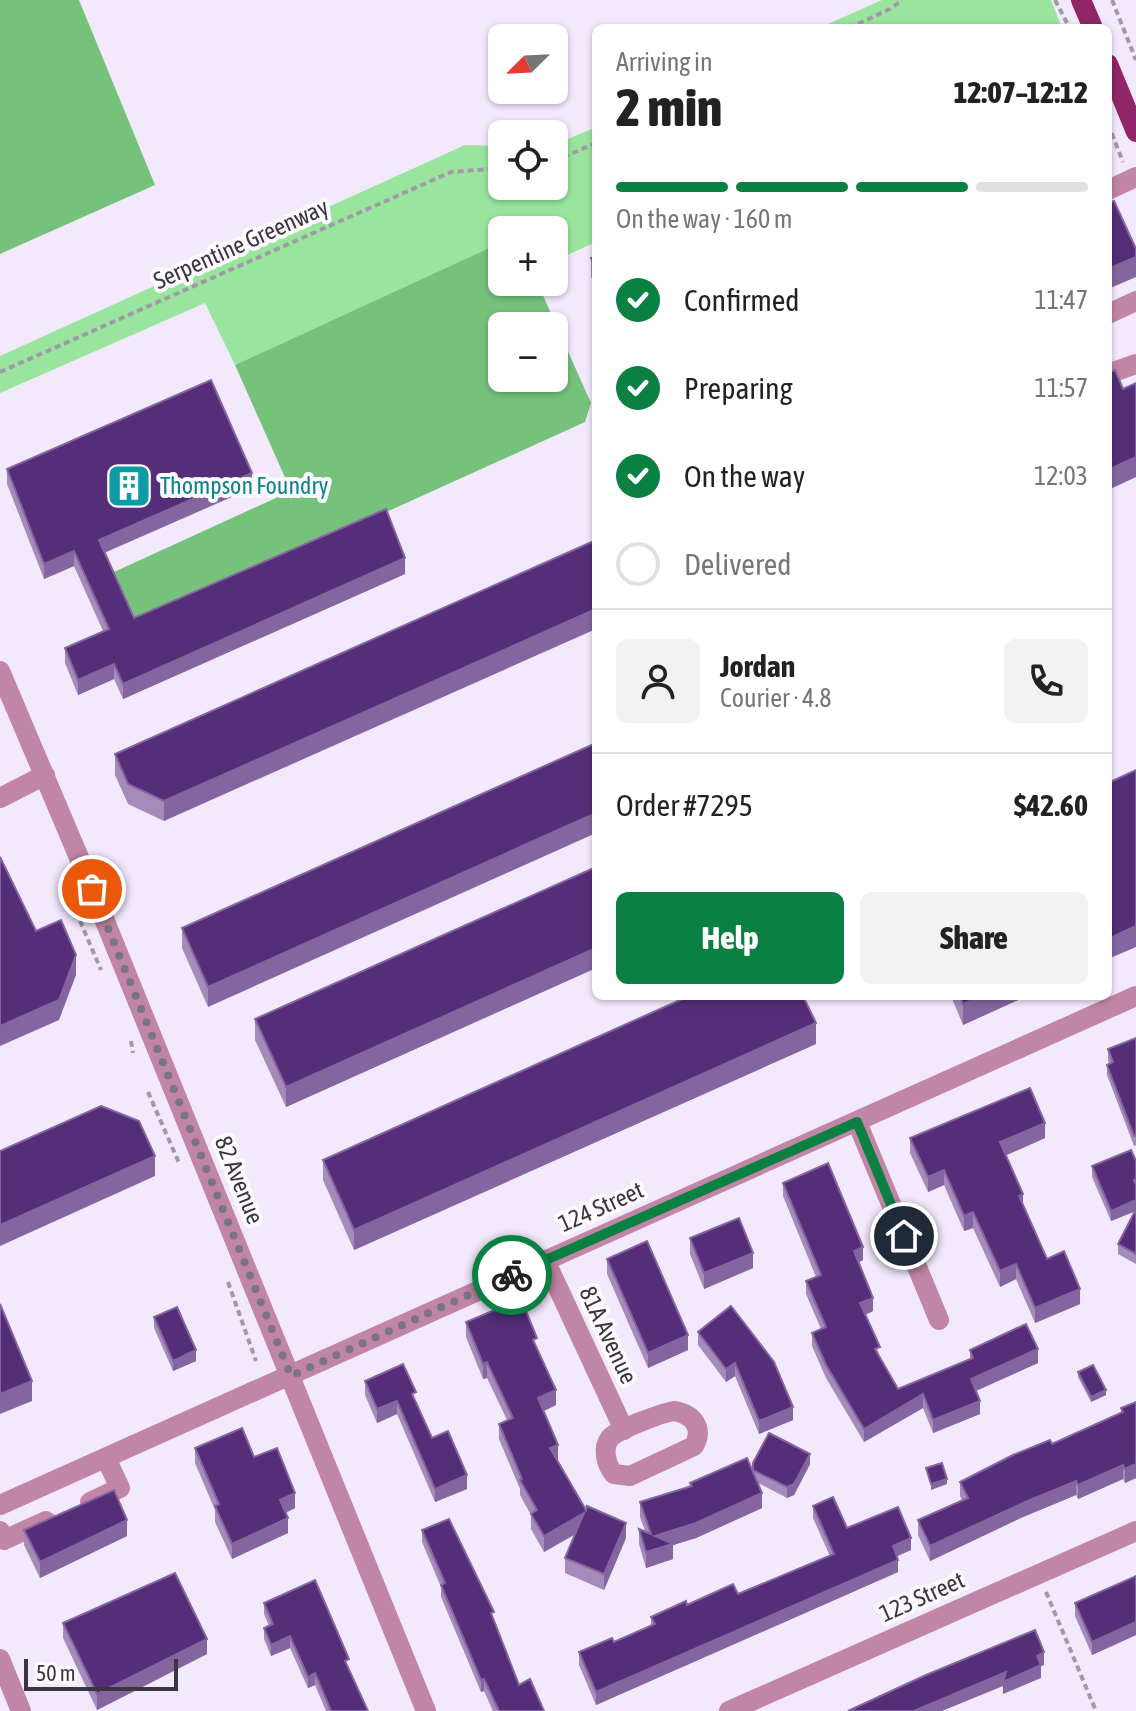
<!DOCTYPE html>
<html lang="en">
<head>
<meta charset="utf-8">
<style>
	:root { --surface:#fff; --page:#f2f2f2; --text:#222; --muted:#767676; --line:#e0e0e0; --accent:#0b8043 }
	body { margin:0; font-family:"Asap Condensed",sans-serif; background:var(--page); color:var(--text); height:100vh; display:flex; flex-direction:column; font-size:30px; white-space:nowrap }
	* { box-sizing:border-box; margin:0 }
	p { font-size:26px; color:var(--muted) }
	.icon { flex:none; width:44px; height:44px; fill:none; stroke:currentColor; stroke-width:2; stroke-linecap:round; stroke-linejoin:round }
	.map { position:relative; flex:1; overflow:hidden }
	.drawer { position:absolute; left:592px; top:24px; width:520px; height:976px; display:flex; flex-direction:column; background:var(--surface); border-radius:12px; box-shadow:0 2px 6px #0004 }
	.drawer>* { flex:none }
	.needle { width:52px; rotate:246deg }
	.fabs { position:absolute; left:488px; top:24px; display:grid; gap:16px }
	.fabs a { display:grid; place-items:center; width:80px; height:80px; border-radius:12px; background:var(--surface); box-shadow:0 2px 6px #0004; font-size:40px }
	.scale { position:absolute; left:24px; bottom:20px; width:154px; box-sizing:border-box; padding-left:8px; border:4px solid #39363d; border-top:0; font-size:22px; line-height:28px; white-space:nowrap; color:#39363d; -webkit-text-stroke:6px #fcfafe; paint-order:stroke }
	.pin { position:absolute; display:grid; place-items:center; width:68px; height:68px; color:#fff; margin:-34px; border:4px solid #fff; border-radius:50%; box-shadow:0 2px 8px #0007 }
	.courier { position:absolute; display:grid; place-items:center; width:80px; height:80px; margin:-40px; border:6px solid #0b8043; border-radius:50%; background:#fff; color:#222; box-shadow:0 2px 10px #0007 }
	.head em { font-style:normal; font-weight:800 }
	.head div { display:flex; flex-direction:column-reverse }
	.head { display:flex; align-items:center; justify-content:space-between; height:136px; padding:0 24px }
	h1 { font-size:52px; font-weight:800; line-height:60px }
	.bar { display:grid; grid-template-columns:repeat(4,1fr); gap:12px 8px; align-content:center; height:96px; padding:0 24px }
	.bar i { height:10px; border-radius:6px; background:var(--line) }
	.bar .selected { background:var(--accent) }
	.bar p { grid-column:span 4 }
	.line { display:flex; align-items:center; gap:20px; padding:0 24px; border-top:2px solid var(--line) }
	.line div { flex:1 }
	.round { display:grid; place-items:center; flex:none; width:84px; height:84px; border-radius:12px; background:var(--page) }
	ol { padding:0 24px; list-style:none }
	li { display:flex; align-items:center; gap:24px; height:88px }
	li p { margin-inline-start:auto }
	li .icon { padding:8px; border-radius:50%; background:var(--accent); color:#fff; stroke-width:4 }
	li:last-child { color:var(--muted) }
	li i { width:44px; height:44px; border:4px solid var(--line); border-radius:50% }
	.action { display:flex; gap:16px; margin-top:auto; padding:16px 24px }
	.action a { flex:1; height:92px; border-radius:12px; background:var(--accent); color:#fff; font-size:32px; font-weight:800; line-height:92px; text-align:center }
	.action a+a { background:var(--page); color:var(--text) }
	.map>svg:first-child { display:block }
	.green { fill:#99e59e }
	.forest { fill:#76c27b; fill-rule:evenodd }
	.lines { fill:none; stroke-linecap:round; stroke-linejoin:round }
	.path { stroke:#a099a7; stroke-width:4; stroke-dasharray:6 4; stroke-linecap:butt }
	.minor { stroke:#c185a5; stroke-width:20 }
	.major { stroke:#902568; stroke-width:20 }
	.wall { fill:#a48bba }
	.shaded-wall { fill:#8465a0 }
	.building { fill:#552d78; stroke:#8465a0; stroke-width:2 }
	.done { stroke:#7a7580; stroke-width:8; stroke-dasharray:0 14.4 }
	.route { stroke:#0b8043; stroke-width:10 }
	.labels { text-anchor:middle; stroke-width:8; stroke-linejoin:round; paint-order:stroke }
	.street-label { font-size:24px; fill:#39363d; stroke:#fcfafe }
	.culture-label { font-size:24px; fill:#0d838f; stroke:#fcfafe; text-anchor:start }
</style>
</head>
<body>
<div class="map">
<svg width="1136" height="1711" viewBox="0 0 1136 1711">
	<rect width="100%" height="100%" fill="#f2e9fc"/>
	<g class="green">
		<polygon points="882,0 1051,0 1062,28 819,28"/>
		<polygon points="596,127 596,242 554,261 554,230 502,230 502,242 235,365 205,303 0,393 0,356 465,145 502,146 502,186 554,186 554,145"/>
	</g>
	<g class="forest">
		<polygon points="0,0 79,0 155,185 0,254"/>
		<path d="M502 242V282H537L591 403 585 422 137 625 114 572 291 491 235 365ZM502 326H554V378H502Z"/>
	</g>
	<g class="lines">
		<g class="path">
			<polyline points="1055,0 1067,23"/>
			<polyline points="1112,0 1136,60"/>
			<polyline points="849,28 890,9 902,0"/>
			<polyline points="1108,124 1123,162"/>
			<polyline points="554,161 596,143"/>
			<polyline points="0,372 451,172 502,168"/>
			<polyline points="80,921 101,970"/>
			<polyline points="131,1041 133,1053"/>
			<polyline points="148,1092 179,1163"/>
			<polyline points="228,1282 256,1361"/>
			<polyline points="1046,1592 1096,1711"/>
		</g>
		<g class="minor">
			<polyline points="1108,190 1136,177"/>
			<polyline points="1108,314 1136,301"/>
			<polyline points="1108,374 1136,364"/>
			<polyline points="0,671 83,867 426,1711"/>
			<polyline points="0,798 45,775"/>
			<polyline points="857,1122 939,1320"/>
			<polyline points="545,1260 624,1430"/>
			<path d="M674 1411C693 1414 704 1428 694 1446L630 1476 614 1474C606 1465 602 1448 610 1438 618 1429 662 1413 674 1411Z"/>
			<polyline points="90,1502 120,1488 106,1458"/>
			<polyline points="0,1505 1136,996"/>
			<polyline points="0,1531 4,1540 46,1521"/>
			<polyline points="0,1659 21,1711"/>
			<polyline points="729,1711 1136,1531"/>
		</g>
		<g class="major">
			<polyline points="1081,0 1093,28"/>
			<polyline points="1108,64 1136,132"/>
		</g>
	</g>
	<g class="wall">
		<polygon points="596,256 596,287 591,277 591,258"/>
		<polygon points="7,469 252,488 104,553 134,618 405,574 123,699 114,679 78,695 65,663 65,648 103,631 74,566 44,579 7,484"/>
		<polygon points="596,540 164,821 128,804 115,775 115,754"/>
		<polygon points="596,743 208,1007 182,948 182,928"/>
		<polygon points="596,867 596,968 286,1107 255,1040 255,1019"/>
		<polygon points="951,996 1027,996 963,1025"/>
		<polygon points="1136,1038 1136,1145 1134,1146 1107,1075 1107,1065 1109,1063 1108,1060 1108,1049"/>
		<polygon points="816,1044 354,1250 323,1180 323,1160"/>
		<polygon points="910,1138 1045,1138 1006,1155 1023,1206 1047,1259 1080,1304 1035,1323 1016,1279 1000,1287 973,1228 964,1231 944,1185 928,1192 910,1153"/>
		<polygon points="1136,1161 1136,1264 1118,1254 1118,1244 1135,1211 1111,1221 1092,1177 1092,1166"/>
		<polygon points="783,1183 863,1260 859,1262 873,1311 865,1315 880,1357 898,1389 970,1359 970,1350 1038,1363 976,1391 980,1414 933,1433 923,1408 864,1442 826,1378 812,1346 812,1333 821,1329 806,1294 806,1281 816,1277 783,1196"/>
		<polygon points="690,1238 753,1268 704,1289 690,1254"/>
		<polygon points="607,1259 688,1350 648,1368 607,1274"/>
		<polygon points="154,1317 196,1361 173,1371 154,1328"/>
		<polygon points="466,1322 537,1350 556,1405 543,1411 557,1461 586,1510 626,1538 604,1590 565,1573 565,1558 576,1534 544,1552 531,1529 531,1515 520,1495 520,1489 499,1439 499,1424 507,1420 487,1378 483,1379 466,1337"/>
		<polygon points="698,1332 774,1362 793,1420 759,1434 735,1376 726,1382 698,1345"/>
		<polygon points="1078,1372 1106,1395 1091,1402 1078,1377"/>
		<polygon points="365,1381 416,1401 432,1438 467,1489 435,1502 397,1414 377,1423 365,1395"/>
		<polygon points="1136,1402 1136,1478 1125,1483 1123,1479 1078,1499 1076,1495 1023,1517 930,1561 918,1535 918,1520 962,1500 960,1496 960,1482 1052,1444 1121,1413 1121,1408"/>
		<polygon points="195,1448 254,1457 295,1508 286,1513 288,1533 232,1559 215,1522 215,1510 195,1463"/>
		<polygon points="753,1463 810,1464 794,1495 787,1498 758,1483 762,1508 696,1538 673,1545 673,1559 646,1568 639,1544 639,1529 645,1531 640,1517 640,1502 690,1486 690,1483 753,1472"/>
		<polygon points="813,1506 847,1528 911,1550 897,1556 898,1572 596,1705 579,1665 579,1652 614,1642 651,1626 651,1617 687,1605 738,1594 830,1556 813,1518"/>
		<polygon points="24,1530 127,1536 40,1578 24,1545"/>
		<polygon points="422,1530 494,1621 519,1685 544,1711 493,1711 484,1691 481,1692 441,1597 441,1587 422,1542"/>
		<polygon points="264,1603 349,1669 368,1711 326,1711 315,1685 308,1688 290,1648 271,1656 264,1639 264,1628 269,1626 264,1614"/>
		<polygon points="1075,1603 1136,1635 1092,1655 1075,1616"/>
		<polygon points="63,1623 207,1654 97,1710 63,1638"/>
	</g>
	<g class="shaded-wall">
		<polygon points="1136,257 1136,277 1108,289 1108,269"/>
		<polygon points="1136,457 1136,477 1108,490 1108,470"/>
		<polygon points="252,473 252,488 99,555 99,540"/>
		<polygon points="74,551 74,566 44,579 44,564"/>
		<polygon points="405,558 405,574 123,699 123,684"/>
		<polygon points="596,609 596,629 164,821 164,801"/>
		<polygon points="114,664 114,679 78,695 78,680"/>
		<polygon points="596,813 596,833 208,1007 208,987"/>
		<polygon points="1136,926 1136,947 1108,959 1108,939"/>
		<polygon points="596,948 596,968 286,1107 286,1087"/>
		<polygon points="76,955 76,975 59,1020 0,1046 0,1026"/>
		<polygon points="982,996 1027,996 963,1025 963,1004"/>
		<polygon points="816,1023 816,1044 354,1250 354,1230"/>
		<polygon points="1045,1123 1045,1138 1000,1158 1000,1142"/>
		<polygon points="155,1156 155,1176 0,1246 0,1225"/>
		<polygon points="944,1170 944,1185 928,1192 928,1177"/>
		<polygon points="1023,1194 1023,1209 1019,1196"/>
		<polygon points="1136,1200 1136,1211 1111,1221 1111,1211"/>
		<polygon points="973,1212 973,1228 964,1231 964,1216"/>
		<polygon points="863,1247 863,1260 854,1265 854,1251"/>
		<polygon points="753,1253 753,1268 704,1289 704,1273"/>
		<polygon points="1016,1264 1016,1279 1000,1287 1000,1271"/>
		<polygon points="1080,1289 1080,1304 1035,1323 1035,1308"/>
		<polygon points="873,1298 873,1311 860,1317 860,1303"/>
		<polygon points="688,1335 688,1350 648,1368 648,1353"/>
		<polygon points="1038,1349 1038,1363 971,1393 971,1379"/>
		<polygon points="196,1350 196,1361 173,1371 173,1361"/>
		<polygon points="487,1362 487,1378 483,1379 483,1364"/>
		<polygon points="735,1363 735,1376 726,1382 726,1369"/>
		<polygon points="32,1381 32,1401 0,1414 0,1394"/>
		<polygon points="556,1390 556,1405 538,1414 538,1398"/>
		<polygon points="1106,1390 1106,1395 1091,1402 1091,1397"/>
		<polygon points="923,1394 923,1408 864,1442 864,1429"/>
		<polygon points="397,1401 397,1414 377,1423 377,1409"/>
		<polygon points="980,1401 980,1414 933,1433 933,1420"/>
		<polygon points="793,1407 793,1420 759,1434 759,1421"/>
		<polygon points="558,1445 558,1461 550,1448"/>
		<polygon points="810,1454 810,1464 794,1495 787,1498 787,1487"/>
		<polygon points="1136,1464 1136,1478 1125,1483 1125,1469"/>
		<polygon points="1123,1465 1123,1479 1078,1499 1078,1485"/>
		<polygon points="467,1475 467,1489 435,1502 435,1489"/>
		<polygon points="947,1479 947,1484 931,1490 931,1484"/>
		<polygon points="1076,1481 1076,1495 1023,1517 930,1561 930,1546 1023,1503"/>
		<polygon points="295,1493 295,1508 280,1515 280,1500"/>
		<polygon points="762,1493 762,1508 696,1538 673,1545 673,1559 646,1568 646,1552 655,1536"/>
		<polygon points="584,1513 584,1529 544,1552 544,1536"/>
		<polygon points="288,1518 288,1533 232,1559 232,1544"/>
		<polygon points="127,1520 127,1536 40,1578 40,1562"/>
		<polygon points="626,1523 626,1538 604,1590 604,1574"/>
		<polygon points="911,1538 911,1550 893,1558 893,1546"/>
		<polygon points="898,1560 898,1572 596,1705 596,1692"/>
		<polygon points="1136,1622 1136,1635 1092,1655 1092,1642"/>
		<polygon points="290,1636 290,1648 271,1656 271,1645"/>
		<polygon points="207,1639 207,1654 97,1710 97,1694"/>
		<polygon points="1044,1652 1044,1665 1041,1666 1041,1678 1003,1694 1003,1686 942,1711 914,1711"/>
		<polygon points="315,1673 315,1685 308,1688 308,1677"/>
		<polygon points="484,1679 484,1691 481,1692 481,1680"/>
	</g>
	<g class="building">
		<polygon points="1114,201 1136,249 1136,257 1108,269 1108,203"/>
		<polygon points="596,256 596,268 591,258"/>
		<polygon points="1115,370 1123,389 1136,383 1136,457 1108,470 1108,373"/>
		<polygon points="211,380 252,473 99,540 134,618 386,509 405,558 123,684 114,664 78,680 65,648 109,629 74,551 44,564 7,469"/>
		<polygon points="596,540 596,609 164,801 128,784 115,754"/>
		<polygon points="596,743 596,813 208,987 182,928"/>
		<polygon points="1136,770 1136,926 1108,939 1108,783"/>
		<polygon points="0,857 36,931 61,920 76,955 59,1000 0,1026"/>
		<polygon points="596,867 596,948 286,1087 255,1019"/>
		<polygon points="689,996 803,996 816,1023 354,1230 323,1160"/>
		<polygon points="960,996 982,996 963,1004"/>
		<polygon points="1136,1038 1136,1135 1134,1136 1107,1065 1113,1062 1108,1049"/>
		<polygon points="1030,1088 1045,1123 1000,1142 1023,1194 1019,1196 1047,1259 1064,1251 1080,1289 1035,1308 1016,1264 1000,1271 973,1212 964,1216 944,1170 928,1177 910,1138"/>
		<polygon points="101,1106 139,1121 155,1156 0,1225 0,1151"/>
		<polygon points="1131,1150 1136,1161 1136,1179 1134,1180 1136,1185 1136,1200 1111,1211 1092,1166"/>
		<polygon points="828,1163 863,1247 854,1251 873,1298 860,1303 880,1347 875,1349 898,1389 973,1358 970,1350 1026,1324 1038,1349 971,1379 980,1401 933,1420 923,1394 864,1429 826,1365 812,1333 826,1327 806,1281 821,1275 783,1183"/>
		<polygon points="1136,1209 1136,1254 1118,1244"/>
		<polygon points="739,1218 753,1253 704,1273 690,1238"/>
		<polygon points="647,1241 688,1335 648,1353 607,1259"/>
		<polygon points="521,1299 537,1338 533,1340 556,1390 538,1398 558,1445 550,1448 586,1510 587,1506 626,1523 604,1574 565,1558 584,1513 544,1536 531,1514 537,1510 520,1480 522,1479 499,1424 513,1418 487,1362 483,1364 466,1322"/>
		<polygon points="0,1304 32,1381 0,1394"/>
		<polygon points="731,1306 774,1362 793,1407 759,1421 735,1363 726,1369 698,1332"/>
		<polygon points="177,1307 196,1350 173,1361 154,1317"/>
		<polygon points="403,1364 416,1392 412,1394 432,1438 448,1431 467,1475 435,1489 397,1401 377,1409 365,1381"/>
		<polygon points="1093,1365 1106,1390 1091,1397 1078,1372"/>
		<polygon points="1136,1402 1136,1464 1125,1469 1123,1465 1078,1485 1076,1481 1023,1503 930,1546 918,1520 968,1498 960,1482 1013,1455 1050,1440 1052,1444 1123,1412 1121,1408"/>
		<polygon points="242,1428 254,1457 277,1448 295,1493 280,1500 288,1518 232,1544 215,1506 219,1504 195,1448"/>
		<polygon points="769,1433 810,1454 794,1484 787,1487 753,1470 753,1463"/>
		<polygon points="747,1458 762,1493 696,1523 655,1536 673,1544 646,1552 639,1529 651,1534 640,1502 692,1486 690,1483"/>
		<polygon points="942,1463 947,1479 931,1484 926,1468"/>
		<polygon points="114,1490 127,1520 40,1562 24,1530"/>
		<polygon points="833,1497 847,1528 898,1507 911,1538 893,1546 898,1560 596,1692 579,1652 612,1638 614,1642 655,1624 651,1617 686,1601 687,1605 733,1584 738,1594 834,1554 813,1506"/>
		<polygon points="449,1519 494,1612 491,1613 519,1685 530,1679 544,1711 499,1711 484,1679 481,1680 441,1585 445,1583 422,1530"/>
		<polygon points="175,1573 207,1639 97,1694 63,1623"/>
		<polygon points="1136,1576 1136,1622 1092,1642 1075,1603"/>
		<polygon points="315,1580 349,1659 345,1661 368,1711 331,1711 315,1673 308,1677 290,1636 271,1645 264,1628 273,1624 264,1603"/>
		<polygon points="1035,1630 1044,1652 1037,1656 1041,1665 1003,1682 1006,1672 914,1711 848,1711 926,1675"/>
	</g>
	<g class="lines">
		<polyline class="done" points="92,889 291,1376 512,1275"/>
		<polyline class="route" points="512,1275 857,1122 904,1236"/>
	</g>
	<defs>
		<g id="building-square" transform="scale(2.3)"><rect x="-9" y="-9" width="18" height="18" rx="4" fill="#0f9aa8" stroke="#fcfafe"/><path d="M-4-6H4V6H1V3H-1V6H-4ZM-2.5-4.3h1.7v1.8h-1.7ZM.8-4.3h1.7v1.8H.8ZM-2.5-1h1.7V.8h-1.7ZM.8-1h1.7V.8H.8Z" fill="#fff"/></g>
	</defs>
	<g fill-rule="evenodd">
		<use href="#building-square" x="129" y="486"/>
	</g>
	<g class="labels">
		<g class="street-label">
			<text transform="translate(241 244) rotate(-24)" y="8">Serpentine Greenway</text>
			<text transform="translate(239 1180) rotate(68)" y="8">82 Avenue</text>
			<text transform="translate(601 1207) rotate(-24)" y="8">124 Street</text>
			<text transform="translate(608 1335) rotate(65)" y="8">81A Avenue</text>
			<text transform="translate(922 1597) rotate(-24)" y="8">123 Street</text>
		</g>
		<g class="culture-label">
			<text x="160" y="494">Thompson Foundry</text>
		</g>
	</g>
</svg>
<div class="fabs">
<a><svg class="needle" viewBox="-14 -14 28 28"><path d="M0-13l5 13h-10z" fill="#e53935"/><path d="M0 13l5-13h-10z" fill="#767676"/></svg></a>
<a><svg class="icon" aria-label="locate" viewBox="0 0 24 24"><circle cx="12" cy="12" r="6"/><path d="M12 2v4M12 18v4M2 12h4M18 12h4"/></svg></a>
<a>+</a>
<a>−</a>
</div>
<div class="scale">50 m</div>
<div class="pin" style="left:92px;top:889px;background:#ea580c"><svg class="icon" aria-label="bag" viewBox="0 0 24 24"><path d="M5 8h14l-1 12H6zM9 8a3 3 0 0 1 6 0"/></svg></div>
<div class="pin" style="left:904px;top:1236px;background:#1f2937"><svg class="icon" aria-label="home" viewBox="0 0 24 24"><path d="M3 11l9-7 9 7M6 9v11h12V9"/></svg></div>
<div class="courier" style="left:512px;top:1275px"><svg class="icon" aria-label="bike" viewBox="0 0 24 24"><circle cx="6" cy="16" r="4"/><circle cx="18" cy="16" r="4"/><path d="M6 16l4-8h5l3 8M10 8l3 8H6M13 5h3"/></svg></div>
<section class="drawer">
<div class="head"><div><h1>2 min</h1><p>Arriving in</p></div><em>12:07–12:12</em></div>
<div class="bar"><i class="selected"></i><i class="selected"></i><i class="selected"></i><i></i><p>On the way · 160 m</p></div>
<ol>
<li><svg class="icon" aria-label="check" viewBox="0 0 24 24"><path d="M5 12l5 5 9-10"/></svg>Confirmed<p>11:47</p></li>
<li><svg class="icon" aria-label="check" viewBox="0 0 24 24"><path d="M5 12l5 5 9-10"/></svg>Preparing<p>11:57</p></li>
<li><svg class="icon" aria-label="check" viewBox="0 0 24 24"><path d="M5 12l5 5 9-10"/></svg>On the way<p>12:03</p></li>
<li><i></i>Delivered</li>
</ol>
<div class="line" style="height:144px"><a class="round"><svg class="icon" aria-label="person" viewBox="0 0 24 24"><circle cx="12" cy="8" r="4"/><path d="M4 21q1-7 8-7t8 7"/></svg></a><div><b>Jordan</b><p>Courier · 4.8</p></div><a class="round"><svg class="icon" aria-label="phone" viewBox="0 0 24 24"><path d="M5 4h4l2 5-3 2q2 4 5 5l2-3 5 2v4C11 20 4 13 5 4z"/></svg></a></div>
<div class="line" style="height:104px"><div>Order #7295</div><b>$42.60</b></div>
<div class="action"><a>Help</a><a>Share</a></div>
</section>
</div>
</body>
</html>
